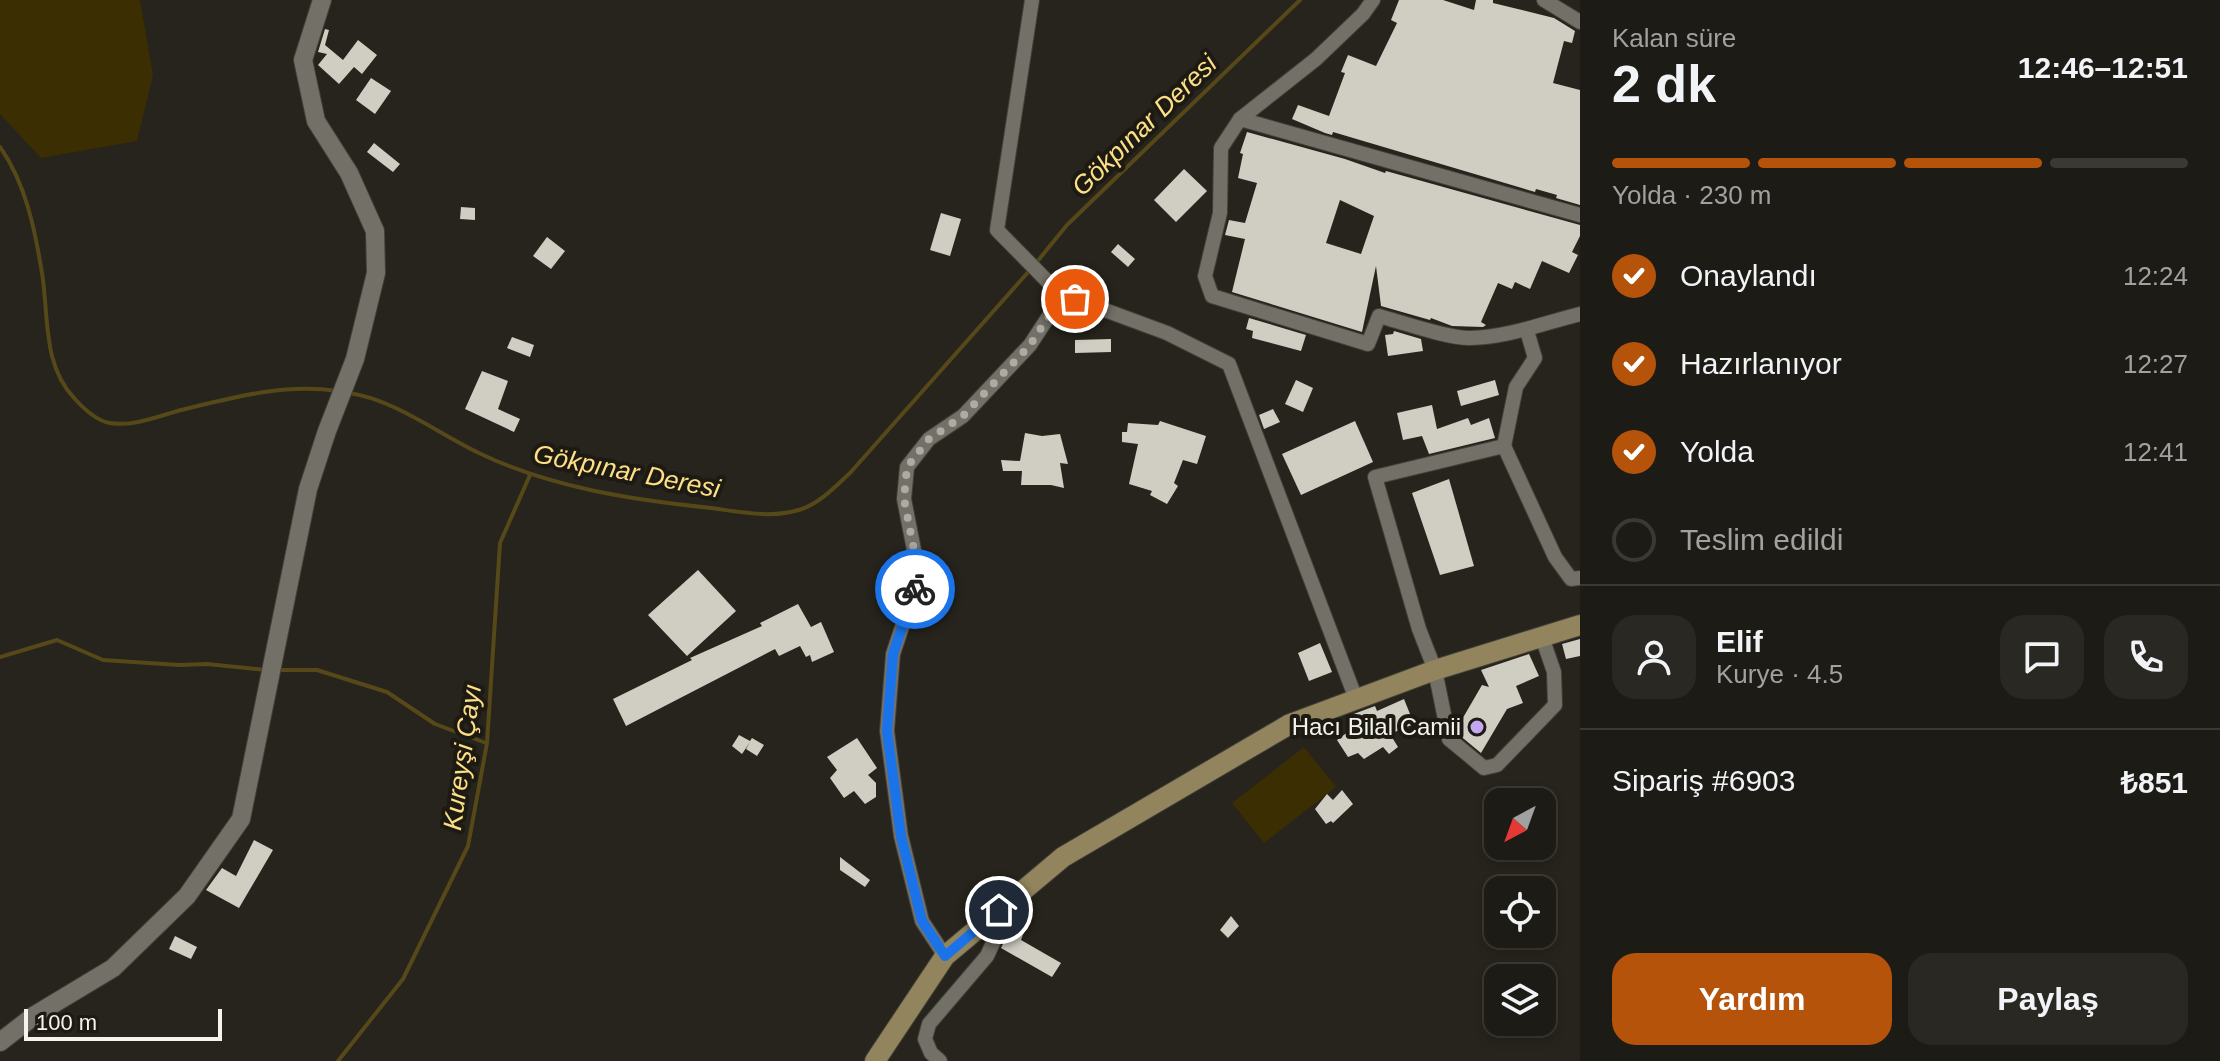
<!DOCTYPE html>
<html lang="tr">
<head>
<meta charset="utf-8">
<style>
	:root { --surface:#1c1b15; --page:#292822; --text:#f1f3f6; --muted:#a0a1a0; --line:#3a3934; --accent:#b45309 }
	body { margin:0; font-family:Arial,sans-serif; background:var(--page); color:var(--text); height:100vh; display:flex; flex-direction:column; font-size:30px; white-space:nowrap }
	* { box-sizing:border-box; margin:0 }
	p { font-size:26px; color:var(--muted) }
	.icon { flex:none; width:44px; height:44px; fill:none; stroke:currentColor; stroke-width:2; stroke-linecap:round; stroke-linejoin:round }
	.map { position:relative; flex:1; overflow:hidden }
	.drawer { display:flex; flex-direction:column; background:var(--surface); width:640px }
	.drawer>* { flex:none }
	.needle { width:52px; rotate:221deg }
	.fabs { position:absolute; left:1484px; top:788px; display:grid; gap:16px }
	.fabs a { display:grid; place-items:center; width:72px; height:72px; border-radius:16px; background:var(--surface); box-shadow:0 4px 12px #0003,0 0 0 2px var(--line); font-size:40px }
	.scale { position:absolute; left:24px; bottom:20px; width:198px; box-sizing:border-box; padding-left:8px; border:4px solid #f4f3ee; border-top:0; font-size:22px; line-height:28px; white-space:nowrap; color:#f4f3ee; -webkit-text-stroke:6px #1d1a13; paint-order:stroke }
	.pin { position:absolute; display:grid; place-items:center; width:68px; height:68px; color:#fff; margin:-34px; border:4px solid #fff; border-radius:50%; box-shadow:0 2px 8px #0007 }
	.courier { position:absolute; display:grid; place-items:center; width:80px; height:80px; margin:-40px; border:6px solid #1a73e8; border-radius:50%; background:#fff; color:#222; box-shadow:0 2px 10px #0007 }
	.summary em { font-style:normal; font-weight:600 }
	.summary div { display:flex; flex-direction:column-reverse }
	.summary { display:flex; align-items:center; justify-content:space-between; height:136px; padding:0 32px }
	h1 { font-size:52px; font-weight:600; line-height:60px }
	.bar { display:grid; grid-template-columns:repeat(4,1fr); gap:12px 8px; align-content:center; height:96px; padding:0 32px }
	.bar i { height:10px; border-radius:6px; background:var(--line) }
	.bar .on { background:var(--accent) }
	.bar p { grid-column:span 4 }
	.line { display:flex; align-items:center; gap:20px; padding:0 32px; border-top:2px solid var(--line) }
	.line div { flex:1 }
	.round { display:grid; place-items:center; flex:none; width:84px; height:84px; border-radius:24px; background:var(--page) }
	ol { padding:0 32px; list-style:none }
	li { display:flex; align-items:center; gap:24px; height:88px }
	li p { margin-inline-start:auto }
	li .icon { padding:8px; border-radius:50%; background:var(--accent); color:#fff; stroke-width:4 }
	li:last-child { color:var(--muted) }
	li i { width:44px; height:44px; border:4px solid var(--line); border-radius:50% }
	.primary-button { display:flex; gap:16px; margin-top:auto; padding:16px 32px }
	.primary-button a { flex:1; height:92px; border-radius:24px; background:var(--accent); color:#fff; font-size:32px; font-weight:600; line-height:92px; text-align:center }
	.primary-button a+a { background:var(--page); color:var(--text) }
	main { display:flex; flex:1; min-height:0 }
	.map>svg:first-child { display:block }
	.green { fill:#3b2e02 }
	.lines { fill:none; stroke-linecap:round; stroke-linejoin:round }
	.stream { stroke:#564818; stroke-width:4 }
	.building { fill:#d0cdc3; fill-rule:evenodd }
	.minor-casing { stroke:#41403a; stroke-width:16 }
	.tertiary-casing { stroke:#41403a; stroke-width:20 }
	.secondary-casing { stroke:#41403a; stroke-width:22 }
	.minor { stroke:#737067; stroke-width:14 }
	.tertiary { stroke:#737067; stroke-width:18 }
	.secondary { stroke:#92855d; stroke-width:20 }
	.done { stroke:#acaba4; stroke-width:8; stroke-dasharray:0 14.4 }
	.route { stroke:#1a73e8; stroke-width:10 }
	.poi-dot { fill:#c4a7f1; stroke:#1d1a13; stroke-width:3 }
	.labels { text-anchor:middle; stroke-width:8; stroke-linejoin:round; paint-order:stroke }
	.poi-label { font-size:24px; fill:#f4f3ee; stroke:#1d1a13; text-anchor:end }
	.water-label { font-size:26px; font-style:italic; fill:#fde085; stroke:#1d1a13 }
</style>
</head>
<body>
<main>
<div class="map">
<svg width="1580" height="1061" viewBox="0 0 1580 1061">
	<rect width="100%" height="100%" fill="#26241c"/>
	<g class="green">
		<polygon points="0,0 140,0 153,75 137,141 41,158 0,114"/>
		<polygon points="1304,747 1336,787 1264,843 1232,803"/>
	</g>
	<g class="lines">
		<g class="stream">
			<path d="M0 147C26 184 35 230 42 273 49 316 42 365 75 399 84 409 97 421 110 423 133 427 159 416 181 410 231 398 285 383 337 391"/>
			<polyline points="1036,263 1067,225 1300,0"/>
			<path d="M349 393C394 399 440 435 481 454 552 488 634 500 711 508 741 512 772 519 802 509 821 502 836 486 850 473L1030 270"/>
			<polyline points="0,657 57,640 103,660 179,665 207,664 266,670"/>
			<polyline points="275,670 317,670 387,692 435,724 486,743"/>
			<polyline points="338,1061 403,979 468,846 487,743 500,543 530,475"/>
		</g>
	</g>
	<g class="building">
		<polygon points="1399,0 1443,0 1474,10 1476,0 1493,0 1493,3 1554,18 1575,31 1572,43 1564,41 1553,83 1580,90 1580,205 1556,198 1557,195 1536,189 1535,192 1333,132 1332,135 1325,133 1292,119 1298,105 1329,116 1345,73 1341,72 1348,55 1376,66 1397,23 1391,20"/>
		<polygon points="325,29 329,30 325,45 343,60 358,40 377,55 362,74 354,67 339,84 318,65 327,54 318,52"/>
		<polygon points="371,78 391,91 375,114 356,100"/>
		<path d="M1247 132 1345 159 1385 173 1386 171 1580 225V236L1572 252 1578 255 1569 273 1542 261 1530 289 1515 282 1512 289 1498 283 1481 322 1486 325 1483 327 1452 326 1431 318 1430 320 1381 306 1376 266 1362 332 1232 292 1245 239 1225 235 1229 220 1245 223 1257 183 1238 178 1243 154 1240 153ZM1340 200 1374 216 1361 254 1326 243Z"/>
		<polygon points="374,143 400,164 393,172 367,152"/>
		<polygon points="1184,169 1207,191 1176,222 1154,200"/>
		<polygon points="461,207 475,208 475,220 460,219"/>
		<polygon points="941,213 961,219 950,256 930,250"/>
		<polygon points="547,237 565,251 551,269 533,256"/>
		<polygon points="1118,244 1135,259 1128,267 1111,252"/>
		<polygon points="1249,318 1306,335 1301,351 1252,338 1253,331 1246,329"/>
		<polygon points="1394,331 1421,339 1423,351 1388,356 1385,335 1393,334"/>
		<polygon points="512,337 534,345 530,357 507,348"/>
		<polygon points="1111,339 1111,352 1075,353 1075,340"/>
		<polygon points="482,371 508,381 498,409 520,419 514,432 465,409"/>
		<polygon points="1296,380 1313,388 1303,412 1285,404"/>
		<polygon points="1495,380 1499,395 1461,406 1457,391"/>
		<polygon points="1432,405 1437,429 1468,418 1471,425 1489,418 1495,438 1429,454 1422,436 1403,440 1397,413"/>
		<polygon points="1273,409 1280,422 1264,429 1259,415"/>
		<polygon points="1160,421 1206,436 1197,464 1183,460 1174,483 1178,486 1167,504 1150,495 1152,491 1129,484 1138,444 1122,442 1122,432 1127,432 1128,423 1158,425"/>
		<polygon points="1355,421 1373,462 1301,495 1282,454"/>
		<polygon points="1025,433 1042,436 1060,434 1068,464 1060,463 1064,488 1051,485 1021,485 1022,471 1003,471 1001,460 1020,461"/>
		<polygon points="1449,479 1474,566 1440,575 1412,493"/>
		<polygon points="698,570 736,611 687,656 648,615"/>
		<polygon points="798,604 811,627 821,622 834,652 812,662 810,655 806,657 800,646 779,656 775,649 626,726 613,699 692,660 690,658 762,626 760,623"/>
		<polygon points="1580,639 1580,656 1566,659 1562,644"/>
		<polygon points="1320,643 1332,672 1309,681 1298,653"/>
		<polygon points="1529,654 1539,676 1516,686 1523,703 1507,709 1481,753 1458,734 1457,728 1482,685 1489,687 1481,670"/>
		<polygon points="1404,699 1414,724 1390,734 1398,747 1389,754 1383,747 1364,759 1358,753 1348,757 1337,740 1356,726 1351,715 1375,706 1377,711"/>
		<polygon points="739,735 750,741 752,738 764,745 757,756 746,749 750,742 742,754 732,746"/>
		<polygon points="857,738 877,768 868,775 876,783 876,797 865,804 854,791 844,798 830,778 837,770 827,757"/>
		<polygon points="1342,790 1353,804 1333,823 1331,821 1326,824 1315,809 1327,794 1333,800"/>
		<polygon points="254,840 273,850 239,908 206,890 222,868 236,876"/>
		<polygon points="840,857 870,880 865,887 840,870"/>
		<polygon points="1013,916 1027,924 1021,940 1061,963 1052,977 1001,948 1012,925"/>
		<polygon points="1231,916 1239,926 1228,938 1220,930"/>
		<polygon points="175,936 197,947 191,959 169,949"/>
	</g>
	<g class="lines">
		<g class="minor-casing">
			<g id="minor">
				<path d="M1373 0 1363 14 1316 59 1240 119 1221 148 1220 213 1205 276 1212 296 1368 344 1379 316C1401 322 1450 339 1470 338 1509 337 1544 323 1580 314"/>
				<polyline points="1544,0 1580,22"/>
				<polyline points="1240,119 1580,215"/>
				<polyline points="1060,299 1075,299 1167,333 1229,364 1356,699"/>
				<polyline points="1527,331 1535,358 1516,387 1504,446 1375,477 1419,629 1435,670 1449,739 1484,768 1497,765 1555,705 1554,672 1542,637"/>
				<polyline points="1504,446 1555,557 1571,579 1580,578"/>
				<polyline points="945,956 922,921 901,836 887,731 893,654 915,588 915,555 904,499 907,467 929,439 963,416 1030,345 1060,299 1054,288 997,230 1032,0"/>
				<polyline points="940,1061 931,1053 925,1039 929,1024 987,956 1003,921 999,910"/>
			</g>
		</g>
		<g class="tertiary-casing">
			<polyline id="tertiary" points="0,1042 35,1015 113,968 187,896 241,819 308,489 327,431 355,359 376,273 375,231 349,173 316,121 303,60 322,0"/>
		</g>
		<g class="secondary-casing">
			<polyline id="secondary" points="875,1061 945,956 1063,857 1290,724 1435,670 1580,625"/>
		</g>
		<use href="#minor" class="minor"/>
		<use href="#tertiary" class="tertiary"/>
		<use href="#secondary" class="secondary"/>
	</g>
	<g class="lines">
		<polyline class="done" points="915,589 915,555 904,499 907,467 929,439 963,416 1030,345 1060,299 1075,299"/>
		<polyline class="route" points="915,589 893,654 887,731 901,836 922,921 945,956 999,910"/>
	</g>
	<circle class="poi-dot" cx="1477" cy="727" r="8"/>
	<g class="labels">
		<g class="poi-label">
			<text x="1461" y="735">Hacı Bilal Camii</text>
		</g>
		<g class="water-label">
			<text transform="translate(1144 125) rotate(-44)" y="9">Gökpınar Deresi</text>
			<text transform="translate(627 471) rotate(11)" y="9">Gökpınar Deresi</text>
			<text transform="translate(462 757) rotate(-82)" y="9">Kureyşi Çayı</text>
		</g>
	</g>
</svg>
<div class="fabs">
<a><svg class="needle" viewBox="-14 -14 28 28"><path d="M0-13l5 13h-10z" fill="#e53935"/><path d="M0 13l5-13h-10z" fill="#a0a1a0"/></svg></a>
<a><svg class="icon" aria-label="locate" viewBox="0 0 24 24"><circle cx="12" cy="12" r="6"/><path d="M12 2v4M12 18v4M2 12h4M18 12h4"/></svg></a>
<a><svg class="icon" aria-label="layers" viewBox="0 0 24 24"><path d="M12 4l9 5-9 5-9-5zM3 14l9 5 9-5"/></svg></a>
</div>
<div class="scale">100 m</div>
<div class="pin" style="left:1075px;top:299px;background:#ea580c"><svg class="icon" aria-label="bag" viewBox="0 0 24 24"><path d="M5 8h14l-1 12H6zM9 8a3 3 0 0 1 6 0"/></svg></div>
<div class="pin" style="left:999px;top:910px;background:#1f2937"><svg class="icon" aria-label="home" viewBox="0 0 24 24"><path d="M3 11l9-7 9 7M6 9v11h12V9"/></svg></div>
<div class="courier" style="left:915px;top:589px"><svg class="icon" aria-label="bike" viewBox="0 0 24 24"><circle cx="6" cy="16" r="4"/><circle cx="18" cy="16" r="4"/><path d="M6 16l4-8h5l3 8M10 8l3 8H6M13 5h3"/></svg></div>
</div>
<section class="drawer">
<div class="summary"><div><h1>2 dk</h1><p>Kalan süre</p></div><em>12:46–12:51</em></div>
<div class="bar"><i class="on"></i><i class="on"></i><i class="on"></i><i></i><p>Yolda · 230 m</p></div>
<ol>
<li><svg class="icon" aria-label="check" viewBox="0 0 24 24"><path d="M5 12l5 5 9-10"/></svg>Onaylandı<p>12:24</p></li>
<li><svg class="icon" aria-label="check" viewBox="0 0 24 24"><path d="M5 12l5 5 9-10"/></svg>Hazırlanıyor<p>12:27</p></li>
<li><svg class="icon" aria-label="check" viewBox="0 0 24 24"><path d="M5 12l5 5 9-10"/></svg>Yolda<p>12:41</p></li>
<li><i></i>Teslim edildi</li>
</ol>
<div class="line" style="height:144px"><a class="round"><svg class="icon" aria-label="person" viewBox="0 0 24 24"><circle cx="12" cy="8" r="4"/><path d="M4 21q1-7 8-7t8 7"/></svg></a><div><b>Elif</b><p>Kurye · 4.5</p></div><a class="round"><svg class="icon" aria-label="chat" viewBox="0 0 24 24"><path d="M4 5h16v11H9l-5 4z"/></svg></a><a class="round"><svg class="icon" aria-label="phone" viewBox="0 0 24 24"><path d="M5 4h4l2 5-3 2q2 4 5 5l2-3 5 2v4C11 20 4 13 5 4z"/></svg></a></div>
<div class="line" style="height:104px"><div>Sipariş #6903</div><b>₺851</b></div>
<div class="primary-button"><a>Yardım</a><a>Paylaş</a></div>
</section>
</main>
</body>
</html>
